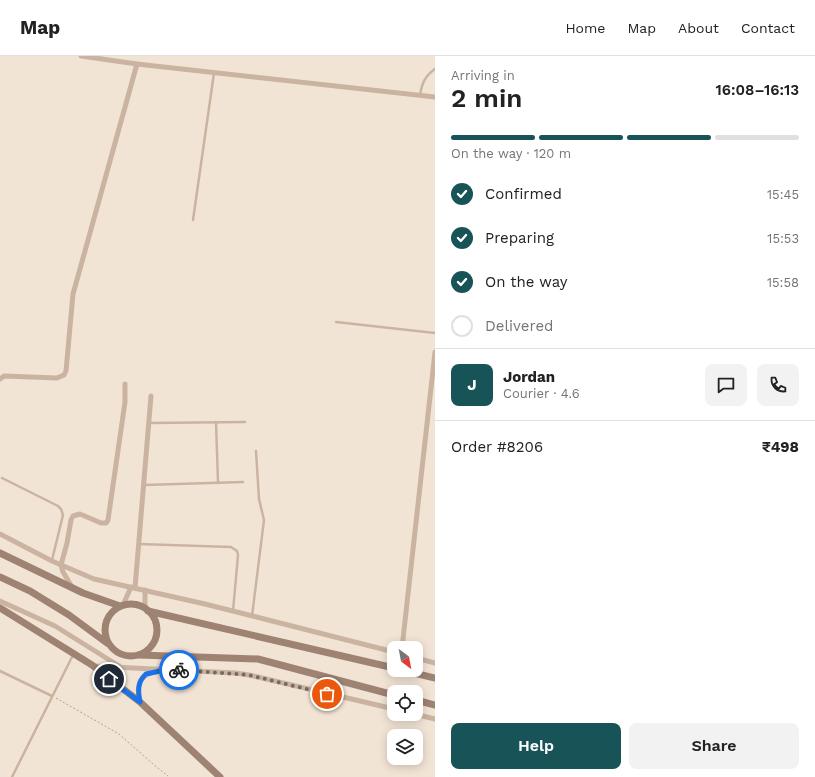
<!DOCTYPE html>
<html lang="en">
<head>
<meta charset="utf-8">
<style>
	:root { --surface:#fff; --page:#f2f2f2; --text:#222; --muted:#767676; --line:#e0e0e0; --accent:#185357 }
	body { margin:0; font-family:"Work Sans",sans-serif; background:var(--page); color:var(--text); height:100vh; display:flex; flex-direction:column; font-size:15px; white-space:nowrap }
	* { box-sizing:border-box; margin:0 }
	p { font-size:13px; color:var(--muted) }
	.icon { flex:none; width:22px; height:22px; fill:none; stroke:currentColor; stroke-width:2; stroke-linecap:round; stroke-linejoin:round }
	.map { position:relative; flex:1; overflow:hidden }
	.panel { display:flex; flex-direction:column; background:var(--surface); width:380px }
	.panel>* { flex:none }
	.needle { width:26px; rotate:148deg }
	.fabs { position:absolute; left:387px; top:585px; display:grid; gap:8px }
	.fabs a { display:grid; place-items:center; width:36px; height:36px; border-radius:8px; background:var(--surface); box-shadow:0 2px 10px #0003; font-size:20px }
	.pin { position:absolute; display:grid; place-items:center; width:34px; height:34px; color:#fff; margin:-17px; border:2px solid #fff; border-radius:50%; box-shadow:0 1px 4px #0007 }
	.courier { position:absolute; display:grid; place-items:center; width:40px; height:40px; margin:-20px; border:3px solid #1a73e8; border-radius:50%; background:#fff; color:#222; box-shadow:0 1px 5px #0007 }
	.headline em { font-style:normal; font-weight:600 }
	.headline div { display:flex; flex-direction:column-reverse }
	.headline { display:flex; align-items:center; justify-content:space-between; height:68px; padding:0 16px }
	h1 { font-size:26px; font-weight:600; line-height:30px }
	.bar { display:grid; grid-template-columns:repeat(4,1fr); gap:6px 4px; align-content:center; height:48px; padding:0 16px }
	.bar i { height:5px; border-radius:3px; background:var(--line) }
	.bar .current { background:var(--accent) }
	.bar p { grid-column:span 4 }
	.line { display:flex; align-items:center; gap:10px; padding:0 16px; border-top:1px solid var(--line) }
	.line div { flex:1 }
	.round { display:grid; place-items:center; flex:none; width:42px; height:42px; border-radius:8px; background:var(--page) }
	ol { padding:0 16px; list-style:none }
	li { display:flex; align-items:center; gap:12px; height:44px }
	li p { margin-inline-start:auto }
	li .icon { padding:4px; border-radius:50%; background:var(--accent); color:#fff; stroke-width:4 }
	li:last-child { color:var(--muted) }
	li i { width:22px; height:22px; border:2px solid var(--line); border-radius:50% }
	.cta { display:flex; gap:8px; margin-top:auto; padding:8px 16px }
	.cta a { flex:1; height:46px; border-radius:8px; background:var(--accent); color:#fff; font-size:16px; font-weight:600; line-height:46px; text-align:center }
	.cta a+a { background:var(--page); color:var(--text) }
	header { display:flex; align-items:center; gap:24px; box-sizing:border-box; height:56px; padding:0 20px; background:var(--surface); border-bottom:1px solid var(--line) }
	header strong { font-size:19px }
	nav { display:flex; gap:22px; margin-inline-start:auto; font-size:14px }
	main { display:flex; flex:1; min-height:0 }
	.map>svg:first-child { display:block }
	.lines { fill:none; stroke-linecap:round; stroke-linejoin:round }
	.path { stroke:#b69e8b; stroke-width:1; stroke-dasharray:2 2; stroke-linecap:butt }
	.lane { stroke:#cab4a1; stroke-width:2.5 }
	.street { stroke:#cab4a1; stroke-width:5 }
	.secondary { stroke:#9e8272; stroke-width:7 }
	.done { stroke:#766a62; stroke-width:4; stroke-dasharray:0 7.2 }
	.route { stroke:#1a73e8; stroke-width:5 }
</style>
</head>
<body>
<header>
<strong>Map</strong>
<nav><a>Home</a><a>Map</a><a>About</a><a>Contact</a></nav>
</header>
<main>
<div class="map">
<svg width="435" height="721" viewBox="0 0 435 721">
	<rect width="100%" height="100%" fill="#f2e4d5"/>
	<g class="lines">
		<polyline class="path" points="56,642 119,678 153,708 168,720"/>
		<g class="lane">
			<path d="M420 39C422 27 425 20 435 13"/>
			<polyline points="193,164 214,17"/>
			<polyline points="336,266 435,277"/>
			<polyline points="216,366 218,427"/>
			<polyline points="150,367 245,366"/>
			<polyline points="2,422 58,450 61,453 63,459 52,504"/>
			<polyline points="144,429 243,426"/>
			<polyline points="139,488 231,491 237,495 238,499 233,555"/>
			<polyline points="252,560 264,464 259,443 256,395"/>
			<polyline points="0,615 52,640"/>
			<polyline points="12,721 73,599"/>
		</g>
		<g class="street">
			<polyline points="81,0 137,8 435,41"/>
			<polyline points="0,323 4,320 57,322 64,319 66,315 73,238 137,8"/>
			<polyline points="0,478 52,505 94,523 205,548 394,596"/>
			<polyline points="72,531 63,516 61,509 67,487 71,464 73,460 80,458 101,467 106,467 108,464 125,346 125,328"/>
			<polyline points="135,532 151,340"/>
			<polyline points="145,534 145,552"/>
			<polyline points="0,545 55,570 119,610"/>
			<polyline points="123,549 131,531"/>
			<polyline points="402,592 435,296"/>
			<polyline points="416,602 435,607"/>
			<polyline points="93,610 235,617 249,619 394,653"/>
			<polyline points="318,619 337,641"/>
			<path d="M140 646C136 628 138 619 158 615"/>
			<polyline points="415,658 435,663"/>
		</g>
		<g class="secondary">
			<polyline points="0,497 83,537 120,550"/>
			<polyline points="0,521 30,535 69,559 107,587"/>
			<circle cx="131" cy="574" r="26"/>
			<polyline points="0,552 92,609 140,646 220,721"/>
			<polyline points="148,555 394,612"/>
			<polyline points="139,599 258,603 394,639"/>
			<polyline points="402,614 435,622"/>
			<polyline points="416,644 435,649"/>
		</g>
	</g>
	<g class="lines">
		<polyline class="done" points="179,614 249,619 327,638"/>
		<path class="route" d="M109 623 140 646C138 636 137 626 146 618L165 614H179"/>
	</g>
</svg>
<div class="fabs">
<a><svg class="needle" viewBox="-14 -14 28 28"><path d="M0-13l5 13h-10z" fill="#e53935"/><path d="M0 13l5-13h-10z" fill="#767676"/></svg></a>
<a><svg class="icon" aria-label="locate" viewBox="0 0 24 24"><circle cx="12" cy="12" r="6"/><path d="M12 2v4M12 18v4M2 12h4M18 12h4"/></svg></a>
<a><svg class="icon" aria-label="layers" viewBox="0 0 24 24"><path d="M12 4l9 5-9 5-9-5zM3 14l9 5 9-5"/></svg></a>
</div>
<div class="pin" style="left:327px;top:638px;background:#ea580c"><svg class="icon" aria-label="bag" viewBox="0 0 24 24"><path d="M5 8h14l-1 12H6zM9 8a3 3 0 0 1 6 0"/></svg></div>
<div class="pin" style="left:109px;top:623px;background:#1f2937"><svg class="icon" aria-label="home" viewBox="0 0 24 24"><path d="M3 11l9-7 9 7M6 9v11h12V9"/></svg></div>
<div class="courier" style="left:179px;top:614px"><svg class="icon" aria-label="bike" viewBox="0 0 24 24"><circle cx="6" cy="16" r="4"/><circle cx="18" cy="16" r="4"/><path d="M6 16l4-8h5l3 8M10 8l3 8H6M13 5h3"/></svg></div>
</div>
<section class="panel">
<div class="headline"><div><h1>2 min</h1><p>Arriving in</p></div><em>16:08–16:13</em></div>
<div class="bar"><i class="current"></i><i class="current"></i><i class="current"></i><i></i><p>On the way · 120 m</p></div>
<ol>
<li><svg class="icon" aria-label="check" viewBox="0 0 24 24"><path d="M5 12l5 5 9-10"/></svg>Confirmed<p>15:45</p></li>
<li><svg class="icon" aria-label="check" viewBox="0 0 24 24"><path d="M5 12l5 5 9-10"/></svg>Preparing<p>15:53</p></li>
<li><svg class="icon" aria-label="check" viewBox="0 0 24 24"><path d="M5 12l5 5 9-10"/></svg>On the way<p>15:58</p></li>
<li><i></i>Delivered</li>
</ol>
<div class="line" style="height:72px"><b class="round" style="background:var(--accent);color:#fff">J</b><div><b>Jordan</b><p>Courier · 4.6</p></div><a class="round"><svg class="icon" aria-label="chat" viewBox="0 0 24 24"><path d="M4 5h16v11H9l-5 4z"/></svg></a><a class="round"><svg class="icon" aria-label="phone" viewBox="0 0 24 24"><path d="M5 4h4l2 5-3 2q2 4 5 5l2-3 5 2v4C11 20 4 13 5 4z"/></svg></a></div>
<div class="line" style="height:52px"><div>Order #8206</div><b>₹498</b></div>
<div class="cta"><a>Help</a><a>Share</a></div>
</section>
</main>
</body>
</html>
